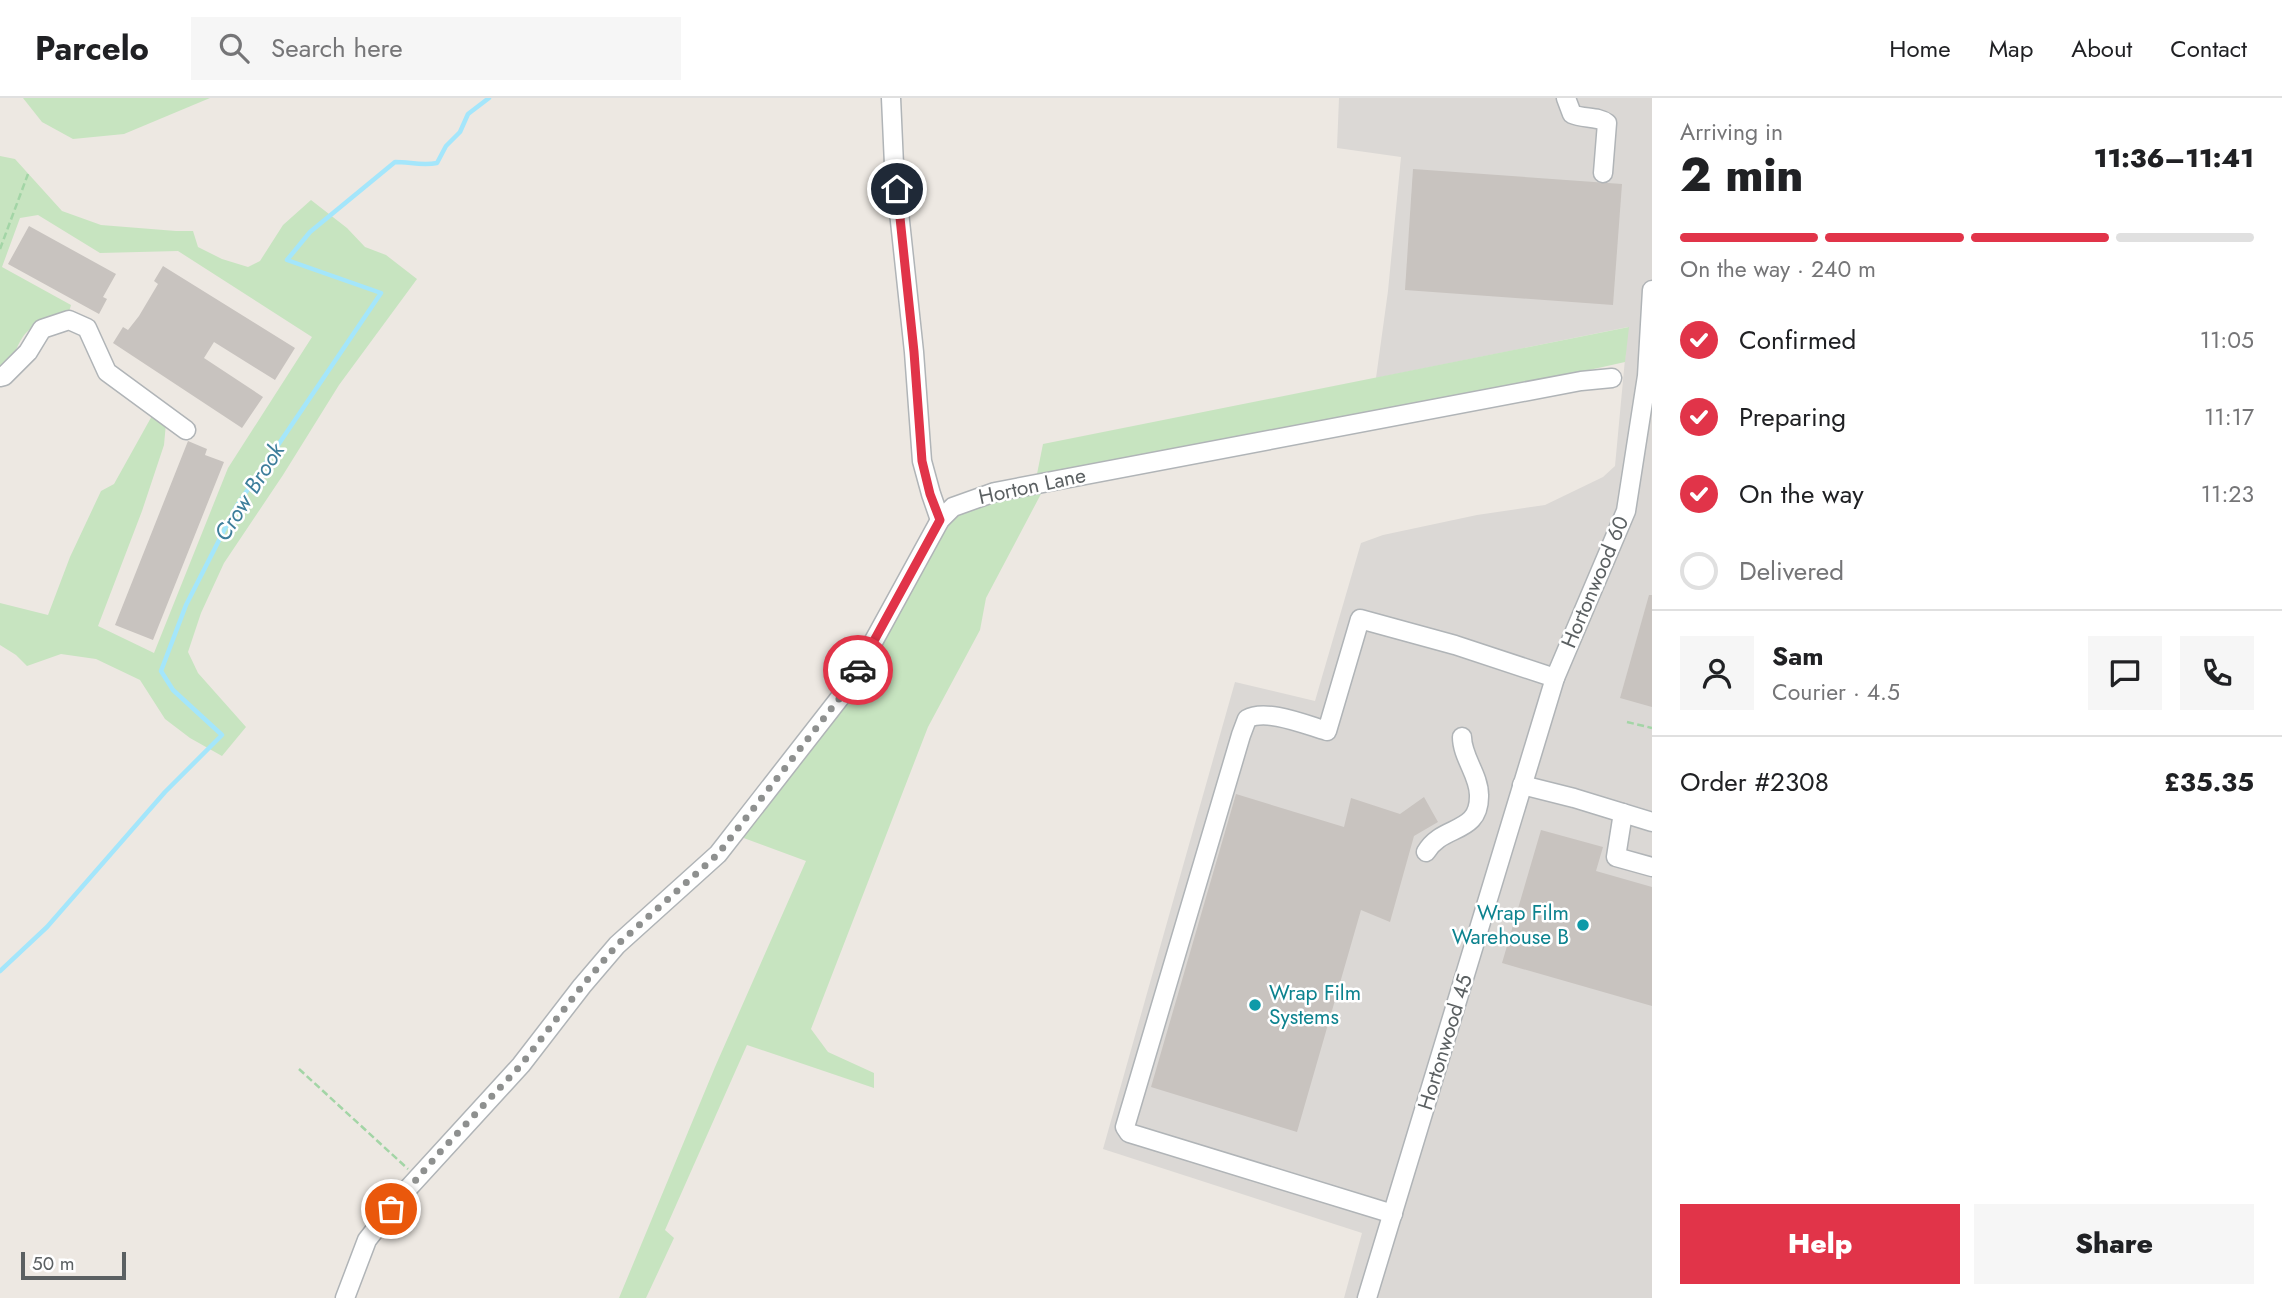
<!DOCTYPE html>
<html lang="en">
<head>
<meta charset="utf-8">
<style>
	:root { --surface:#fff; --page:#f6f6f6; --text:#202124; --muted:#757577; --line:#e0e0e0; --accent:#e13449 }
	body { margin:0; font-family:Jost,sans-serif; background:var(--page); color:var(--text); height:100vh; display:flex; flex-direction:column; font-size:26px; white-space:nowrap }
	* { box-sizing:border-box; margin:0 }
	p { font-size:23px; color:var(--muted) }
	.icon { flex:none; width:38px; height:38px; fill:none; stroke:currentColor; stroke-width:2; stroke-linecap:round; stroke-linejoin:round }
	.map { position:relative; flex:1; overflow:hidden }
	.side { display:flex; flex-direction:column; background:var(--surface); width:630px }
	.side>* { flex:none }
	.scale { position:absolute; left:21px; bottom:18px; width:105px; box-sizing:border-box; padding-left:7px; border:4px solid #5b6062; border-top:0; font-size:19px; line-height:24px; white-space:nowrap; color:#5b6062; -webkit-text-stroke:5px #fff; paint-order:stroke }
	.pin { position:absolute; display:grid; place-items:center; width:60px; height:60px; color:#fff; margin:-30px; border:4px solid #fff; border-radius:50%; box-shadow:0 2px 7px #0007 }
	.courier { position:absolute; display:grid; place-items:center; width:70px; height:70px; margin:-35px; border:5px solid #e13449; border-radius:50%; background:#fff; color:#222; box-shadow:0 2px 9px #0007 }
	.headline em { font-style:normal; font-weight:800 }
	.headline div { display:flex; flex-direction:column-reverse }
	.headline { display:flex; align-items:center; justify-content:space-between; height:119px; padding:0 28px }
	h1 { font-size:46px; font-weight:800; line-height:52px }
	.bar { display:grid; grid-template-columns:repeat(4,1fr); gap:10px 7px; align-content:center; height:84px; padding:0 28px }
	.bar i { height:9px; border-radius:5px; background:var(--line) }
	.bar .selected { background:var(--accent) }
	.bar p { grid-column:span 4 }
	.line { display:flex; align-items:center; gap:18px; padding:0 28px; border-top:2px solid var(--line) }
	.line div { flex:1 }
	.round { display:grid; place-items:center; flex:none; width:74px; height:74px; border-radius:0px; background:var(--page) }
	ol { padding:0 28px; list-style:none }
	li { display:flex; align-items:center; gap:21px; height:77px }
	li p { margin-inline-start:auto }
	li .icon { padding:7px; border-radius:50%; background:var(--accent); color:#fff; stroke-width:4 }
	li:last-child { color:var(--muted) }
	li i { width:38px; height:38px; border:4px solid var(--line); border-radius:50% }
	.action { display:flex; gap:14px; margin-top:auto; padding:14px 28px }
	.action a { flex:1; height:80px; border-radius:0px; background:var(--accent); color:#fff; font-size:28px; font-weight:800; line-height:80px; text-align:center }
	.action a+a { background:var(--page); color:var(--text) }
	header { display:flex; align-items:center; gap:42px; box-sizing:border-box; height:98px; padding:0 35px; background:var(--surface); border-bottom:2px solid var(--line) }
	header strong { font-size:33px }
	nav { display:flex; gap:38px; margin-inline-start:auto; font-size:24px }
	.search { width:490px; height:63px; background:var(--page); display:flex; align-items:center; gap:18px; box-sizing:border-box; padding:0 24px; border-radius:0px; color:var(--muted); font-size:26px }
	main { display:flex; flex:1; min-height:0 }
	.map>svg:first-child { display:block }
	.industrial { fill:#dbd8d5 }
	.green { fill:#c7e4c0 }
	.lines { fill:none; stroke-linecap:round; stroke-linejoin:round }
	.stream { stroke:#a4e6fb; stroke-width:4.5 }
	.building { fill:#c8c3bf }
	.minor-casing { stroke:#b0b4b7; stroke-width:21 }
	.path { stroke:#a3d5a6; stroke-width:2.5; stroke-dasharray:7 3.5; stroke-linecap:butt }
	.minor { stroke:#fff; stroke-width:18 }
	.done { stroke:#8e908f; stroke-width:7; stroke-dasharray:0 12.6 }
	.route { stroke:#e13449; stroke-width:9 }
	.culture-dot { fill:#0f9aa8; stroke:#fff; stroke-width:2.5 }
	.labels { text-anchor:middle; stroke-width:5; stroke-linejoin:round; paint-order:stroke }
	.street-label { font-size:21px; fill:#5b6062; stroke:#fff }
	.culture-label { font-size:21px; fill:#0d838f; stroke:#fff; text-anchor:end }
	.water-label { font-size:23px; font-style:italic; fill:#3d7e9b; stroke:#fff }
</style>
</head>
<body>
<header>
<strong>Parcelo</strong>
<div class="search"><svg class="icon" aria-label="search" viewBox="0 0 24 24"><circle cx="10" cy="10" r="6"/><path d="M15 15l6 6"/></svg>Search here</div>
<nav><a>Home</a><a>Map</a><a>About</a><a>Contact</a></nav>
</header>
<main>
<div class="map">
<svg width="1652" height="1200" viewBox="0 0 1652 1200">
	<rect width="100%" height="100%" fill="#ede8e2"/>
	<polygon class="industrial" points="1339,0 1652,0 1652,1200 1344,1200 1362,1135 1103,1051 1235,584 1315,603 1361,445 1383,437 1477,417 1545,407 1603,379 1615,368 1628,229 1376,280 1388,193 1401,59 1337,50"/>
	<g class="green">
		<polygon points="23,0 210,0 124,36 73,41 42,24"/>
		<path d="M0 58 15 61 62 113 101 127 176 133H193L198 149 222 161 248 169 260 163 283 127 311 102 347 130 365 149 386 157 417 181 339 287 283 377 224 465 201 515 188 554 198 575 246 629 222 658 190 640 165 621 140 582 96 561 61 556 27 568 16 557 0 547V505L48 517 70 459 101 393 114 386 153 316 166 325 164 347 142 413 98 528 154 555 228 370 312 239 178 153 100 155 38 117 20 120 2 169 71 207 69 214C55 218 39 222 28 233 15 245 18 260 0 268Z"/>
		<path d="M1629 229 1625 264C1431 308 1234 344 1037 376L1043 346Z"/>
		<polygon points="1042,394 986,500 980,532 928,629 811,931 828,954 874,975 874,990 747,947 665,1132 674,1140 646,1200 619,1200 715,969 806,763 741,739 927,463 953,418 976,405"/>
	</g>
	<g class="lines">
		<path class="stream" d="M0 873 47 829 165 694 222 637 173 592 161 573 186 507 236 409 381 195 287 162 310 134 395 64C410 64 422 68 437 65L446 48 460 34 468 16 489 0"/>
	</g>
	<g class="building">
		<polygon points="1413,71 1622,86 1613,207 1405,192"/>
		<polygon points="29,128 116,176 103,199 107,201 99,216 8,166"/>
		<polygon points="163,168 295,250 275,282 214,244 204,260 263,299 242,330 113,245 123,229 128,232 139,218 158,186 154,183"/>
		<polygon points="188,343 207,351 205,357 224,364 153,542 115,527"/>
		<polygon points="1649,497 1652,497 1652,609 1620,600"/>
		<polygon points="1236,696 1344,729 1351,700 1400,716 1424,699 1438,724 1414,738 1390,824 1361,812 1297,1034 1151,989"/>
		<polygon points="1541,732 1603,749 1596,773 1652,789 1652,908 1502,865"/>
	</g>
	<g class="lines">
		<g class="minor-casing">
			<g id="minor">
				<polyline points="891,0 894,67 914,254 922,363 931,396 940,422"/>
				<path d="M1566 0 1572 16C1583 21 1598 18 1607 25L1603 75"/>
				<polyline points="0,279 4,278 28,254 42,231 69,222 87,230 107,274 186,332"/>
				<polyline points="1522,687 1574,700 1652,724"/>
				<polyline points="1623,715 1616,759 1652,769"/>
				<path d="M1426 754C1442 726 1480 737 1479 697 1479 677 1462 659 1462 639"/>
				<path d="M1393 1116 1139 1038 1129 1035 1125 1029 1241 637 1247 621C1266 610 1306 627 1327 633L1360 521 1455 547 1555 580"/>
				<polyline points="345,1200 367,1142 403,1096 521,967 582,888 617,847 718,756 849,588 940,422 953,409 995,394 1581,283 1612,280"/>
				<polyline points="1367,1200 1555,580 1626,413 1647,278 1652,192"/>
			</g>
		</g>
		<g class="path">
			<polyline points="0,151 28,76"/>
			<polyline points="1627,624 1652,630"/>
			<polyline points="299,971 408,1071"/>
		</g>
		<use href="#minor" class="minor"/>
	</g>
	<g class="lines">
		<polyline class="done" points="391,1111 440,1054 521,967 582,888 617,847 718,756 849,588 858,572"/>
		<polyline class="route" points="858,572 940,422 930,396 922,363 914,254 897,91"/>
	</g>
	<g class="culture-dot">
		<circle cx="1583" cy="827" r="7"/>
		<circle cx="1255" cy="907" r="7"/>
	</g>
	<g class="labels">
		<g class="street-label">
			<text transform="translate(1032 388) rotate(-12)" y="7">Horton Lane</text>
			<text transform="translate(1595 484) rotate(-67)" y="7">Hortonwood 60</text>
			<text transform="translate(1445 944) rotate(-73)" y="7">Hortonwood 45</text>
		</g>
		<g class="culture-label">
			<text x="1569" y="822">Wrap Film<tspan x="1569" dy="24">Warehouse B</tspan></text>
			<text x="1269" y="902" text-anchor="start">Wrap Film<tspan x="1269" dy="24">Systems</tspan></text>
		</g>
		<g class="water-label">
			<text transform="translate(249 394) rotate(-58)" y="8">Crow Brook</text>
		</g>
	</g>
</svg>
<div class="scale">50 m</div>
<div class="pin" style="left:391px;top:1111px;background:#ea580c"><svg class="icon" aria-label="bag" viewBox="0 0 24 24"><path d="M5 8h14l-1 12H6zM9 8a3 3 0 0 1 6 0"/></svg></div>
<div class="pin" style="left:897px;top:91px;background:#1f2937"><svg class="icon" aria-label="home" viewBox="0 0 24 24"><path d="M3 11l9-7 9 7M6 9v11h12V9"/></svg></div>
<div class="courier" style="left:858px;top:572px"><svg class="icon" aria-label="car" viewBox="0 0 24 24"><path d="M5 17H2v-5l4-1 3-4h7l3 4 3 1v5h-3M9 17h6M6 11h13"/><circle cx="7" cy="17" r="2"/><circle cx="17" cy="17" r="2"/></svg></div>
</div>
<section class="side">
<div class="headline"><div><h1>2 min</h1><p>Arriving in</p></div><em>11:36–11:41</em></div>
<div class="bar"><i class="selected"></i><i class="selected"></i><i class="selected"></i><i></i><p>On the way · 240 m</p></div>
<ol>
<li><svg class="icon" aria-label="check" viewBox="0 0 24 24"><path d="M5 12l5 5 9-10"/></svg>Confirmed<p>11:05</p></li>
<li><svg class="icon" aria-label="check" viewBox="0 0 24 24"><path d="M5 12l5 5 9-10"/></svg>Preparing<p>11:17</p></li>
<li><svg class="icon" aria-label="check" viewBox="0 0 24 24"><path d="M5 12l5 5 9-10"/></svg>On the way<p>11:23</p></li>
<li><i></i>Delivered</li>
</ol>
<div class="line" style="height:126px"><a class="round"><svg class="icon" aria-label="person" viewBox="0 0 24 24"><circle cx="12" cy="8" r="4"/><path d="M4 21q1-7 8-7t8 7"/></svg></a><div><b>Sam</b><p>Courier · 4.5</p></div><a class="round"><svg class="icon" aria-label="chat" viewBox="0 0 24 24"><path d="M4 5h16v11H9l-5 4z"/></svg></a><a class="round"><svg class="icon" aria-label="phone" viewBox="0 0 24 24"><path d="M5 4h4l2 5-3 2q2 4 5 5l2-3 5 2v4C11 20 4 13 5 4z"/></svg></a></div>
<div class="line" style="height:91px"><div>Order #2308</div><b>£35.35</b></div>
<div class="action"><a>Help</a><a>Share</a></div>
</section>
</main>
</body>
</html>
